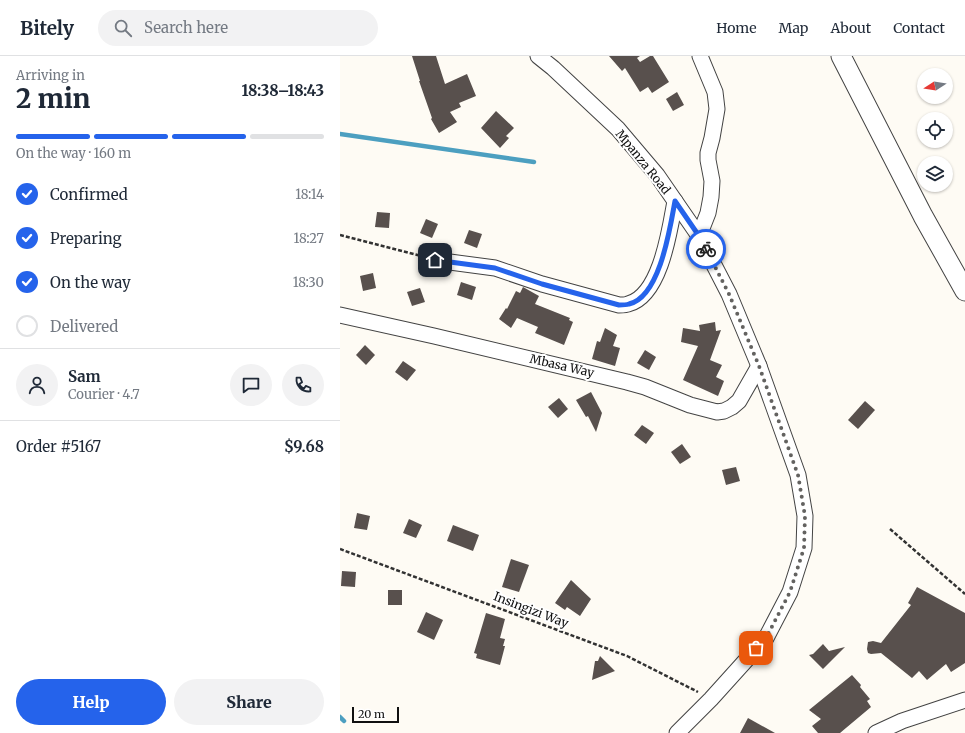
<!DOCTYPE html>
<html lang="en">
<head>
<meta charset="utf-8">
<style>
	:root { --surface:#fff; --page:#f2f2f3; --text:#1f2937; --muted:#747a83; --line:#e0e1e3; --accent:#2563eb }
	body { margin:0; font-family:Merriweather,serif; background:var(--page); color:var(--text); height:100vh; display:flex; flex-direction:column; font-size:15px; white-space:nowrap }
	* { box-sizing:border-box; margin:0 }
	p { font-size:13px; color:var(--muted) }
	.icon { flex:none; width:22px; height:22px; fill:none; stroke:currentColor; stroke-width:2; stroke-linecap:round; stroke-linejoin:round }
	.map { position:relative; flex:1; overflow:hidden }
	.panel { display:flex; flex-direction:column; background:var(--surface); width:340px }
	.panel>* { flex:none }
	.needle { width:26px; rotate:258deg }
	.buttons { position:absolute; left:577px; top:12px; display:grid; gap:8px }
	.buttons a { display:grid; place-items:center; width:36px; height:36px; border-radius:50%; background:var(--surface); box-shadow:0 1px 3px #0004; font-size:20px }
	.scale { position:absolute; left:12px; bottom:10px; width:47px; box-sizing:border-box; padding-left:4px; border:2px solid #101010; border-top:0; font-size:11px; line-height:14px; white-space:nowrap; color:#101010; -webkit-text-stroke:3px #fff; paint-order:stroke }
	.pin { position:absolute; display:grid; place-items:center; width:34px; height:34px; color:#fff; margin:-17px; border-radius:8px; box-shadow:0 2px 6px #0006 }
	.courier { position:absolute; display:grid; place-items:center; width:40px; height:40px; margin:-20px; border:3px solid #2563eb; border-radius:50%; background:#fff; color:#222; box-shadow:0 1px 5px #0007 }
	.summary em { font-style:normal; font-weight:800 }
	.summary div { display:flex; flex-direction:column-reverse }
	.summary { display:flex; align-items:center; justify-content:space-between; height:68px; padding:0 16px }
	h1 { font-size:26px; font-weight:800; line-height:30px }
	.bar { display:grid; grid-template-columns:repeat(4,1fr); gap:6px 4px; align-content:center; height:48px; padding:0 16px }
	.bar i { height:5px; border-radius:3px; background:var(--line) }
	.bar .current { background:var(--accent) }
	.bar p { grid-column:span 4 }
	.line { display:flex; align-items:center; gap:10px; padding:0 16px; border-top:1px solid var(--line) }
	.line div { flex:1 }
	.round { display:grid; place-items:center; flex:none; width:42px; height:42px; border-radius:21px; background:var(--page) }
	ol { padding:0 16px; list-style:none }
	li { display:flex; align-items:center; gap:12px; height:44px }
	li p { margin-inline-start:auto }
	li .icon { padding:4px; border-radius:50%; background:var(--accent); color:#fff; stroke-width:4 }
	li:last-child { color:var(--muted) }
	li i { width:22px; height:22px; border:2px solid var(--line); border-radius:50% }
	.action { display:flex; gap:8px; margin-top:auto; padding:8px 16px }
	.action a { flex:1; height:46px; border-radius:24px; background:var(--accent); color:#fff; font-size:16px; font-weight:800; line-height:46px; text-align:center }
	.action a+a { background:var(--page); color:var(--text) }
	header { display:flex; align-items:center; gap:24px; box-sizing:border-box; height:56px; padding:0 20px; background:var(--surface); border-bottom:1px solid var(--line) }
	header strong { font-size:19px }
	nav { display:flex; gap:22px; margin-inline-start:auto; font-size:14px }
	.search { width:280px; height:36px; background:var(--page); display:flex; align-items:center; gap:10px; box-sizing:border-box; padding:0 14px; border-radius:22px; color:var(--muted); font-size:15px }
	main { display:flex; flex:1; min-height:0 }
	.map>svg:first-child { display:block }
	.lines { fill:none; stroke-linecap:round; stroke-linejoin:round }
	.stream { stroke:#4c9fc0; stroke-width:4.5 }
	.building { fill:#58504d }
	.minor-casing { stroke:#434343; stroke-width:17 }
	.tertiary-casing { stroke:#434343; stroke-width:21 }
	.path { stroke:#323232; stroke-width:2.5; stroke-dasharray:4 2; stroke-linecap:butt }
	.minor { stroke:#fff; stroke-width:15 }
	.tertiary { stroke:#fff; stroke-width:19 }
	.done { stroke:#636260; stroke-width:4; stroke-dasharray:0 7.2 }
	.route { stroke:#2563eb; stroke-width:5 }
	.labels { text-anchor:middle; stroke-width:4; stroke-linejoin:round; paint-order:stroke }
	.street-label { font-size:12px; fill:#101010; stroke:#fff }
</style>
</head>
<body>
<header>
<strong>Bitely</strong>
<div class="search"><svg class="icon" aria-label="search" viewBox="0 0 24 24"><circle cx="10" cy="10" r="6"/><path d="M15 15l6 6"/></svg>Search here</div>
<nav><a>Home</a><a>Map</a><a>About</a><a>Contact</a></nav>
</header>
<main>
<section class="panel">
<div class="summary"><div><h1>2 min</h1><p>Arriving in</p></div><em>18:38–18:43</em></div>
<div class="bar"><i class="current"></i><i class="current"></i><i class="current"></i><i></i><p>On the way · 160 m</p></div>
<ol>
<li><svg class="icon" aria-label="check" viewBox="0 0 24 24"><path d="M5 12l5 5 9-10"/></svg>Confirmed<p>18:14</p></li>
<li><svg class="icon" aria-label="check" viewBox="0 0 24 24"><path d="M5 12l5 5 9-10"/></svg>Preparing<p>18:27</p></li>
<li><svg class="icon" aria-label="check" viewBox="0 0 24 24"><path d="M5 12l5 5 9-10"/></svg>On the way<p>18:30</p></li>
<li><i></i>Delivered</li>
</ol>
<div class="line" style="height:72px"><a class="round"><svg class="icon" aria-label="person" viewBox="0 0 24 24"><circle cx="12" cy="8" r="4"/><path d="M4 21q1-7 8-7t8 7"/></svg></a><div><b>Sam</b><p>Courier · 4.7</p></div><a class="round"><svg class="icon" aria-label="chat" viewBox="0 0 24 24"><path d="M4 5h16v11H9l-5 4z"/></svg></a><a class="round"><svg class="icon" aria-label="phone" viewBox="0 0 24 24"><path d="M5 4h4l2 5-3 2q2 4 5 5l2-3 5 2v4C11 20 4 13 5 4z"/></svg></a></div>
<div class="line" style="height:52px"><div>Order #5167</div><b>$9.68</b></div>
<div class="action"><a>Help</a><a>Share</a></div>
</section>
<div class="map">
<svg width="625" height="677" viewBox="0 0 625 677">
	<rect width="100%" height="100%" fill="#fefbf4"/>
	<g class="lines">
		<g class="stream">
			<polyline points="0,78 194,106"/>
			<polyline points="0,661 4,665"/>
		</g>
	</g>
	<g class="building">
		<polygon points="72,0 96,0 105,28 127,18 136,40 119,47 121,51 110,56 117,66 99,77 91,63 92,62 79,25 80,25"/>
		<polygon points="269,0 300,0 297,2 300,6 310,0 313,0 329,26 312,37 308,31 300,36 285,12 282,15"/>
		<polygon points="337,36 344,49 333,55 326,43"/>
		<polygon points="156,55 174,72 166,80 169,82 160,92 141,72"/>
		<polygon points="37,156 50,157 49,172 35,171"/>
		<polygon points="86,163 98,168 92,182 80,177"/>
		<polygon points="129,174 142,178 137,192 124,187"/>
		<polygon points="33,217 36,232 23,235 20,220"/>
		<polygon points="121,226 136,231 132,244 117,239"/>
		<polygon points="183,231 199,240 195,248 230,262 229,264 233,266 224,289 195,277 198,271 177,262 171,272 159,263 166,252 167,253 176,235 180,237"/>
		<polygon points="80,232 85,246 72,250 67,236"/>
		<polygon points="375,266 376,275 381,274 370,304 382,309 376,321 384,325 378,340 343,324 358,290 341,286 343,272 360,275 359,269"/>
		<polygon points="265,272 277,279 273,290 280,292 275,310 252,303 257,285 260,286"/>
		<polygon points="25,289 35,299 26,309 16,299"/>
		<polygon points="305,294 316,301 309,314 297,307"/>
		<polygon points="63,305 76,314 67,325 55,316"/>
		<polygon points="251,336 262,357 256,376 248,360 246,361 236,344"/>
		<polygon points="219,342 228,353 218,362 208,351"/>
		<polygon points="525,345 535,354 518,373 508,364"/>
		<polygon points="302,369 314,377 306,388 294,379"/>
		<polygon points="342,388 351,401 340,408 331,396"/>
		<polygon points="396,411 400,425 386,429 382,414"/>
		<polygon points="17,457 30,460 27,474 14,472"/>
		<polygon points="69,463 82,469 76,482 63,477"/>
		<polygon points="113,469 139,479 133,495 107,485"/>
		<polygon points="171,503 189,509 179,536 162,531"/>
		<polygon points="2,515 16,516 15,531 1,530"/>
		<polygon points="231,524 251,543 240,560 227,551 225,554 215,547"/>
		<polygon points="577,531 625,557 625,607 611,616 606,608 587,624 579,615 572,622 541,597 531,598 528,597 527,593 528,586 533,585 541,587 571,549 568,547"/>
		<rect x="48" y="534" width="14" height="15"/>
		<polygon points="86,556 103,564 94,584 77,576"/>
		<polygon points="146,557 165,563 160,582 165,583 163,590 165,590 160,609 136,602 137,598 134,597"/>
		<polygon points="483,588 489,595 505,591 483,613 469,599 473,598"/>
		<polygon points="260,600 275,615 252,624 255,605 258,605"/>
		<polygon points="512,619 521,629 520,631 530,643 527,645 531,651 500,677 478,677 472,670 481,663 469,654"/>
		<polygon points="408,662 435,677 400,677"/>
	</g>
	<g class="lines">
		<g class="minor-casing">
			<g id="minor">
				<polyline points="198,0 213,12 278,73 317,119 359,180 389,238 419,310 458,419 465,460 464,492 450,536 426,582 371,643 337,677"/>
				<polyline points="359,180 368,157 371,141 372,125 368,104 368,97 372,82 377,53 375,36 360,0"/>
				<path d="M95 204 155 212 202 228 279 249C282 249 286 249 288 248 321 240 330 172 335 145"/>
				<polyline points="0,259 94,280 287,326 305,331 350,349 377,356 384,355 392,351 399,345 419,310"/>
				<polyline points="536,677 562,665 625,644"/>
			</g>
		</g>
		<g class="tertiary-casing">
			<polyline id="tertiary" points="501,0 583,160 625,235"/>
		</g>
		<g class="path">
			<polyline points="0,179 81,200"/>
			<polyline points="550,473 625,538"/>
			<polyline points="0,493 287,600 358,636"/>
		</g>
		<use href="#minor" class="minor"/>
		<use href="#tertiary" class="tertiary"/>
	</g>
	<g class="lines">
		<polyline class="done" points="366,193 389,238 419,310 458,419 465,460 464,492 450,536 426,582 416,592"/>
		<path class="route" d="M95 204 155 212 202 228 279 249C282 249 286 249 289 248 320 241 330 172 335 145L359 180 366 193"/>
	</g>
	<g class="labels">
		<g class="street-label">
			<text transform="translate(303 106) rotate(51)" y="4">Mpanza Road</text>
			<text transform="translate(222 310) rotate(13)" y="4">Mbasa Way</text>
			<text transform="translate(191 554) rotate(21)" y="4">Insingizi Way</text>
		</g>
	</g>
</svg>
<div class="buttons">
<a><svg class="needle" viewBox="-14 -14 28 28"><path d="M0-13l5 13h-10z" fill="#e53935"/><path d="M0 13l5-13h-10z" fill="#747a83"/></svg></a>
<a><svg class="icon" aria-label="locate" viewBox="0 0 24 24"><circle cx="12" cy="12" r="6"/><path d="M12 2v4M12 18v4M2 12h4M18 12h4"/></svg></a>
<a><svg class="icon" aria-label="layers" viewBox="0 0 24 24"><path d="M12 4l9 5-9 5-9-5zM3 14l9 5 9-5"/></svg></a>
</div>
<div class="scale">20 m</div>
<div class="pin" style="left:416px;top:592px;background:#ea580c"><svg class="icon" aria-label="bag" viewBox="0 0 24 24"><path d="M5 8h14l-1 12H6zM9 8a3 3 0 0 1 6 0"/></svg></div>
<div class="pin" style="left:95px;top:204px;background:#1f2937"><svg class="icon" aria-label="home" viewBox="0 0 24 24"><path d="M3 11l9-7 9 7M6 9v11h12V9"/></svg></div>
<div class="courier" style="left:366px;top:193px"><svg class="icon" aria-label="bike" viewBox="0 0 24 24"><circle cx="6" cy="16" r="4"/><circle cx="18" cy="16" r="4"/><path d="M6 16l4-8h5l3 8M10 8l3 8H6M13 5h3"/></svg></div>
</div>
</main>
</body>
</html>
